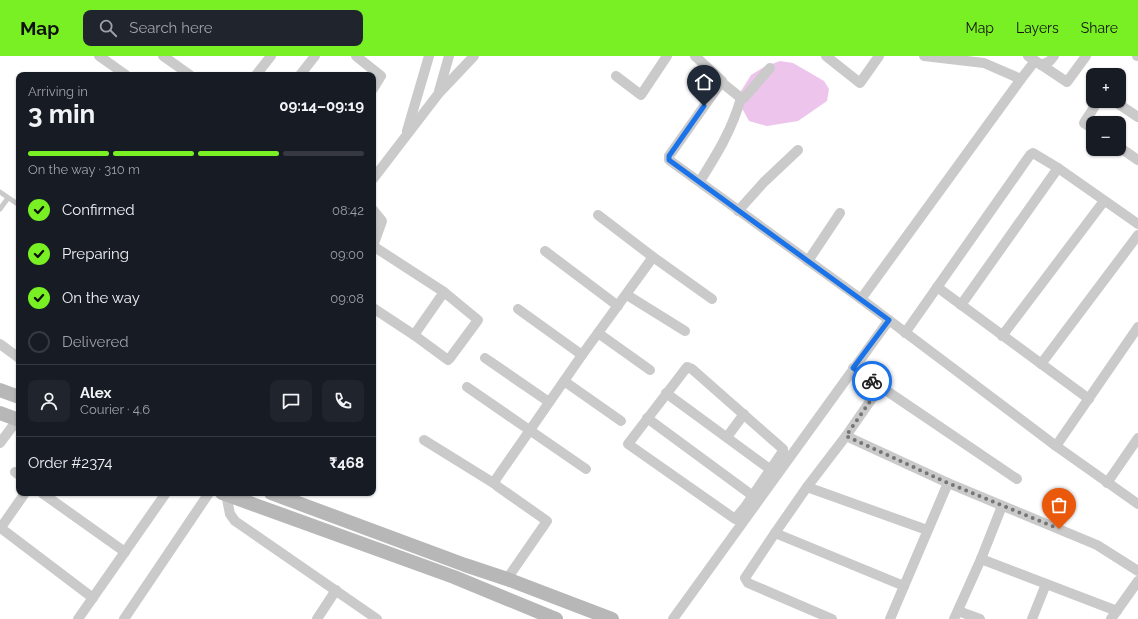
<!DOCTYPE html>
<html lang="en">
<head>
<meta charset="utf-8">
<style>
	:root { --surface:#171b24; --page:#20242c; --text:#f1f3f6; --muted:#9ea1a6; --line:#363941; --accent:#78f024 }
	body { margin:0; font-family:Raleway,sans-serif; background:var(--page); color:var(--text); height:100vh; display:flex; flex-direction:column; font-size:15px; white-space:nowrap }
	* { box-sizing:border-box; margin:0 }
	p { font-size:13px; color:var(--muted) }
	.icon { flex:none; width:22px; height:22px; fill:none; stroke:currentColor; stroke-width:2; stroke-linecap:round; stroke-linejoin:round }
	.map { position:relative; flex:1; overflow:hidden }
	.sheet { position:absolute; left:16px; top:16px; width:360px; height:424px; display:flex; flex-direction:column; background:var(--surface); border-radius:8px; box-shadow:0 1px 3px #0004 }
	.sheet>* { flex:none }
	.controls { position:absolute; left:1086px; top:12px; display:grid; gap:8px }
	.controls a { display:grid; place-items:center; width:40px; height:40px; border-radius:8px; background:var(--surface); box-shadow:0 1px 3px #0004; font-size:20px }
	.pin { position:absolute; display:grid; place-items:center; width:34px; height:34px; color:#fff; margin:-41px -17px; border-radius:50% 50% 50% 0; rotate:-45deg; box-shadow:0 0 4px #0007 }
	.pin .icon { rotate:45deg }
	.courier { position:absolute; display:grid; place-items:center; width:40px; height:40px; margin:-20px; border:3px solid #1a73e8; border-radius:50%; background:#fff; color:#222; box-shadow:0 1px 5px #0007 }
	.summary em { font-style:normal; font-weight:700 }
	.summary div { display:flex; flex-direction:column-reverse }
	.summary { display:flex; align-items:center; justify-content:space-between; height:68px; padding:0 12px }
	h1 { font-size:26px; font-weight:700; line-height:30px }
	.bar { display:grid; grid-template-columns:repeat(4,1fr); gap:6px 4px; align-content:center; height:48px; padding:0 12px }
	.bar i { height:5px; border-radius:3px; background:var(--line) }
	.bar .current { background:var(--accent) }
	.bar p { grid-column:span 4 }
	.line { display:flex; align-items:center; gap:10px; padding:0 12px; border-top:1px solid var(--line) }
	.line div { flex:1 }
	.round { display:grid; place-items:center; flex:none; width:42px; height:42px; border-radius:8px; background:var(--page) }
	ol { padding:0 12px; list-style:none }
	li { display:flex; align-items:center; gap:12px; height:44px }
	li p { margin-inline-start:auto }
	li .icon { padding:4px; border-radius:50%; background:var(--accent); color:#111; stroke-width:4 }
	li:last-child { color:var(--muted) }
	li i { width:22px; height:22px; border:2px solid var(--line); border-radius:50% }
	header { display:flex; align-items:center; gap:24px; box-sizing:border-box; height:56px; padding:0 20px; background:var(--accent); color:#111 }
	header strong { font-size:19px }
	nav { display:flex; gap:22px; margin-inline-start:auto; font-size:14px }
	.search { width:280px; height:36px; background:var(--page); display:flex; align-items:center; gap:10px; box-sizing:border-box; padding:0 14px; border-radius:8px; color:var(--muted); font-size:15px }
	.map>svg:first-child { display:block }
	.water { fill:#edc4eb }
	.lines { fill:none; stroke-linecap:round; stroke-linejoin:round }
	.lane { stroke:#cacaca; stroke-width:5 }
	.street { stroke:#cacaca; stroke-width:10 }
	.secondary { stroke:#b7b7b7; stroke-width:14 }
	.done { stroke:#767676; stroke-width:4; stroke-dasharray:0 7.2 }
	.route { stroke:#1a73e8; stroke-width:5 }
</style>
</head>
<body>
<header>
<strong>Map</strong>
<div class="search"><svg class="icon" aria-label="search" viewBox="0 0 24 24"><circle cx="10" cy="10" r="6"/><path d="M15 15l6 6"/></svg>Search here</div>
<nav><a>Map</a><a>Layers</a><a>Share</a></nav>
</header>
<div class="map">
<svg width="1138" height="563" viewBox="0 0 1138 563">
	<rect width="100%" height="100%" fill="#fff"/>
	<polygon class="water" points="780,5 793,7 824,25 829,33 827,45 798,65 767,70 749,65 743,54 741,35 751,19 764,11"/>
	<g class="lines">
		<g class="lane">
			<polyline points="0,136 19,149"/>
			<polyline points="0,153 8,142"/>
		</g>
		<g class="street">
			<polyline points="99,0 126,19"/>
			<polyline points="163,0 190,19"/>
			<polyline points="356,0 381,20 373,33"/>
			<polyline points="695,0 722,25 669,100 669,104 861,243 1056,390 1138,448"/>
			<polyline points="826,0 860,27 879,0"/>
			<polyline points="924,0 984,7 1021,23"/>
			<polyline points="1028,0 1067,26 1086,0"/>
			<polyline points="1137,0 1138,0"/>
			<polyline points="1041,9 1050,5 1054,0"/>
			<polyline points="256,19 271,0"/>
			<polyline points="300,19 315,0"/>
			<polyline points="616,20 641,39 667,0"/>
			<polyline points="721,26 741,42 744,42 770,12"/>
			<polyline points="439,35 449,0"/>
			<polyline points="1114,45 1138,61"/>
			<polyline points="1093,73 1084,67 1098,45"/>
			<polyline points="407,75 429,0"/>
			<polyline points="1119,91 1138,104"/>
			<polyline points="373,123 439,37 474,0"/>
			<path d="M700 125C717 98 732 74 741 42"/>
			<polyline points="373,154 382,165 373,190"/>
			<polyline points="738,155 764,126 798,94"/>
			<polyline points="598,159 653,201 712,243"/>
			<polyline points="545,195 618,250"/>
			<polyline points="808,205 840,157"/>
			<polyline points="937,231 1089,343"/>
			<polyline points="627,239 685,275"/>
			<polyline points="861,243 1021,23 1035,5"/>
			<polyline points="961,249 1058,112"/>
			<polyline points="373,252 414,279 448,304 450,302 478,264 444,236 373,190"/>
			<polyline points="518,253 582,299"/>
			<polyline points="598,277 650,314"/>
			<polyline points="905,277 1030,99 1033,97 1058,112 1138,168"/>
			<polyline points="414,279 444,236"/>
			<polyline points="1002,280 1104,145"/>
			<polyline points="0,288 19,302"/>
			<polyline points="485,302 549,346"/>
			<polyline points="1041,308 1138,179"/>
			<polygon points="687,311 692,313 783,393 783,395 745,451 735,463 628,388"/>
			<polyline points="853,312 1017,423"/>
			<polyline points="564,325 621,365"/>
			<polyline points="467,331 586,413"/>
			<polyline points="666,337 771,414"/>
			<polyline points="647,362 753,440"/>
			<polyline points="846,380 948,427 1097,489 1138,515"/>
			<polyline points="727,381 744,358"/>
			<polyline points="424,384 495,428"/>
			<polyline points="0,387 18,363"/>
			<polyline points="1056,390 1138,271"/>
			<polyline points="15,416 19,419"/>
			<polyline points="1107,427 1138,382"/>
			<polyline points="807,431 927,474"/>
			<polyline points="25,437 2,470 2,473 93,542"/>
			<polyline points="42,437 125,496"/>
			<polyline points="226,438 230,458 235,465 377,563"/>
			<polyline points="775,477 904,530"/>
			<polyline points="981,503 1117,555"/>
			<polyline points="507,523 547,465 497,430 495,427 496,423 582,299 653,201"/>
			<polyline points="958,555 980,563"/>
			<polyline points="78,563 166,437"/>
			<polyline points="124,563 209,437"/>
			<polyline points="317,563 336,534"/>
			<polyline points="673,563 889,264"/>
			<polyline points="832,563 748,527 745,522 775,477 807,431 846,380 880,331"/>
			<polyline points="890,563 948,427"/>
			<polyline points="954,563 981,503 1002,450"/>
			<polyline points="1032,563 1046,528"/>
			<polyline points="1111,563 1138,525"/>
		</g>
		<g class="secondary">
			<polyline points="0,334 19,341"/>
			<polyline points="0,357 19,364"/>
			<polyline points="222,437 454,521 556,563"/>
			<polyline points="271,437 465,509 507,523 612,563"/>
		</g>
	</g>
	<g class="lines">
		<polyline class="done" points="872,325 880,331 846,380 948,427 1059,473"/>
		<polyline class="route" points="704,50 669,100 669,104 889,264 853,312 872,325"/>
	</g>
</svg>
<div class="controls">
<a>+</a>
<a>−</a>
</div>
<div class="pin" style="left:1059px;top:473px;background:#ea580c"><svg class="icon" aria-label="bag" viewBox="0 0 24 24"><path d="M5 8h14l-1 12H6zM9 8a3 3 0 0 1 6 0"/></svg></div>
<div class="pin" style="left:704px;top:50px;background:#1f2937"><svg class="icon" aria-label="home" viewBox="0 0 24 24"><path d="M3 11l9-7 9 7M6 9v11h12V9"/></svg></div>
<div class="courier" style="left:872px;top:325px"><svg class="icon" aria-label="bike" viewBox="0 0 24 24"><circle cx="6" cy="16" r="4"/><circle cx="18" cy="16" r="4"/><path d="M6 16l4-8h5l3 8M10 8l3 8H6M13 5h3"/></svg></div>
<section class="sheet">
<div class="summary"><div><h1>3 min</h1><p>Arriving in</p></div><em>09:14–09:19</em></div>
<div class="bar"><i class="current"></i><i class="current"></i><i class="current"></i><i></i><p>On the way · 310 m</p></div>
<ol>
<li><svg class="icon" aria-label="check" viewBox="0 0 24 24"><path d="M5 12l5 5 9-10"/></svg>Confirmed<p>08:42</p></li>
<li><svg class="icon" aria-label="check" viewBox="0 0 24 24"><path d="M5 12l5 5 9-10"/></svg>Preparing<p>09:00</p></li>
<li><svg class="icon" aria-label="check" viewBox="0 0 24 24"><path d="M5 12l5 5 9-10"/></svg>On the way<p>09:08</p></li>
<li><i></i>Delivered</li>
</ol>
<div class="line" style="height:72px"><a class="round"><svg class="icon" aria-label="person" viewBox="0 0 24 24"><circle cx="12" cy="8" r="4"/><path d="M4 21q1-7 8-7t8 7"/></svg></a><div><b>Alex</b><p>Courier · 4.6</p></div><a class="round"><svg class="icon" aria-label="chat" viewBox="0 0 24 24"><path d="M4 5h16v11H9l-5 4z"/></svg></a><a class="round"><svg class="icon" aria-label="phone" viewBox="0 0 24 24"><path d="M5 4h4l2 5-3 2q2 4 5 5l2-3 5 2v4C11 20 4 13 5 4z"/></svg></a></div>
<div class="line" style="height:52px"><div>Order #2374</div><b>₹468</b></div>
</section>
</div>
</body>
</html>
